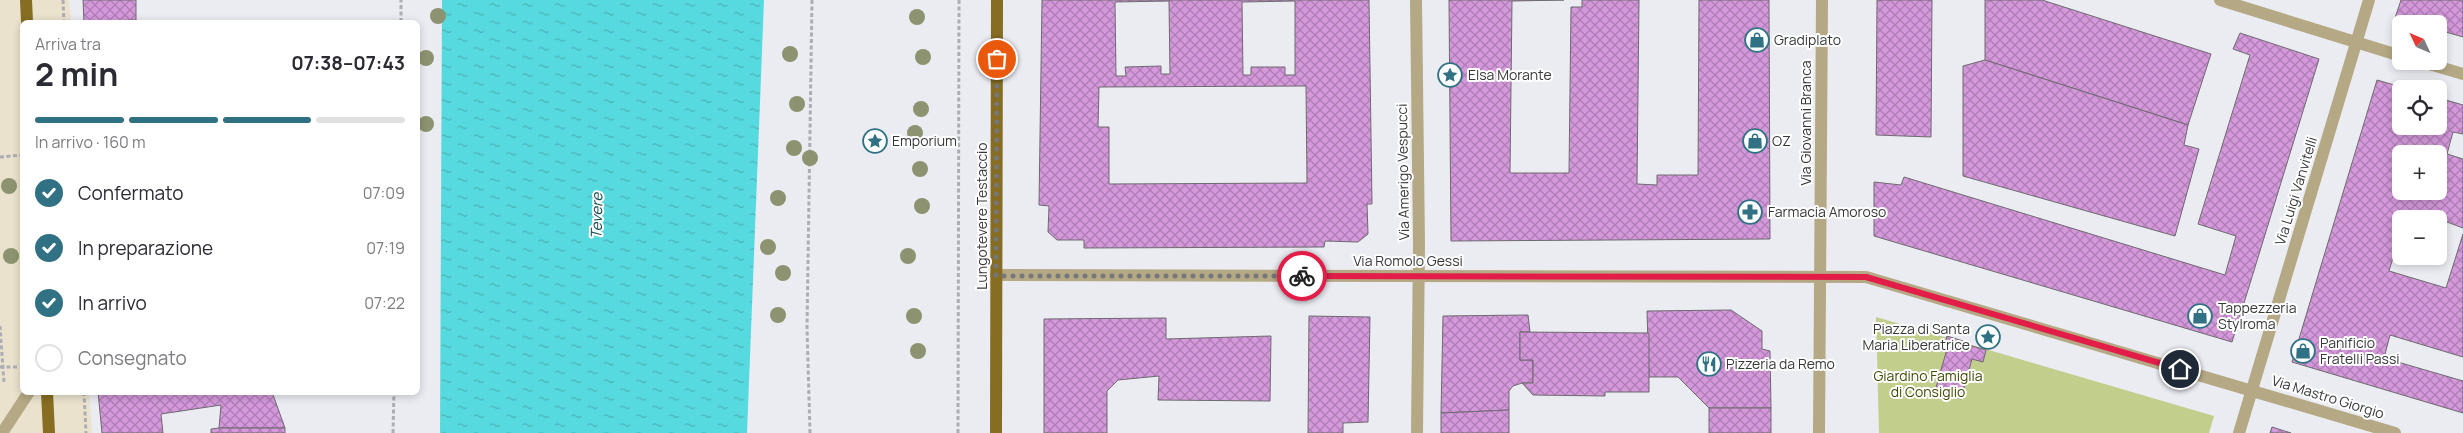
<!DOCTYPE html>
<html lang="it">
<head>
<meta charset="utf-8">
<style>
	:root { --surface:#fff; --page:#f7f7f7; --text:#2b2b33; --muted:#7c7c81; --line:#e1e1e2; --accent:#307184 }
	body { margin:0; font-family:Manrope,sans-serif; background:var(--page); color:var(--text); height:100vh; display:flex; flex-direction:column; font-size:19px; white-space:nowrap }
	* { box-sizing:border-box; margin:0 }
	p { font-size:16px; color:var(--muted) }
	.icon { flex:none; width:28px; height:28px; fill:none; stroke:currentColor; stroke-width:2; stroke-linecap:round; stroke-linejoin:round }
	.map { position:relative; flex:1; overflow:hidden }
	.details { position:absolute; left:20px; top:20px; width:400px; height:375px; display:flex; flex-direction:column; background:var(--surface); border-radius:8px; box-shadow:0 2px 8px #0003 }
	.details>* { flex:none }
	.needle { width:32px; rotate:314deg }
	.controls { position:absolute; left:2392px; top:15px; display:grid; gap:10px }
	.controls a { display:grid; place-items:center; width:55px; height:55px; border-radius:8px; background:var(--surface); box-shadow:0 2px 8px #0003; font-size:25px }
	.pin { position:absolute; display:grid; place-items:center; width:42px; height:42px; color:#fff; margin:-21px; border:2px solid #fff; border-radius:50%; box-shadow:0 1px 5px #0007 }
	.courier { position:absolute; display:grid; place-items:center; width:50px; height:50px; margin:-25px; border:4px solid #e11d48; border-radius:50%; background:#fff; color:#222; box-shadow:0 1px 6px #0007 }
	.headline em { font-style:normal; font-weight:700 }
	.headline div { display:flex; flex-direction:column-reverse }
	.headline { display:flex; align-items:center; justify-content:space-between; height:85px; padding:0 15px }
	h1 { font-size:32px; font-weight:700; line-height:38px }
	.bar { display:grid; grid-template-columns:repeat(4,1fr); gap:8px 5px; align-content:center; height:60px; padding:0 15px }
	.bar i { height:6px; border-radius:4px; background:var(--line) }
	.bar .active { background:var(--accent) }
	.bar p { grid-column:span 4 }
	ol { padding:0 15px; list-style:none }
	li { display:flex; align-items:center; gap:15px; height:55px }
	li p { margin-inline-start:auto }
	li .icon { padding:5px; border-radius:50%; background:var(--accent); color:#fff; stroke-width:4 }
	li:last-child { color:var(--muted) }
	li i { width:28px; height:28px; border:2px solid var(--line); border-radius:50% }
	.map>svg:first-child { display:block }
	.commercial { fill:#eae2cd }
	.green { fill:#c1ce8c }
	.water { fill:url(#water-ripples) }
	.building { fill:url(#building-cross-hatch); stroke:#6e6a6f; fill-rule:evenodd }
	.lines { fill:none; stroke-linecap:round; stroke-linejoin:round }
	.path { stroke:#acaeb3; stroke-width:3; stroke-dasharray:4 2.5; stroke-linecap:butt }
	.minor { stroke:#b5a884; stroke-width:12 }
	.major { stroke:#866d22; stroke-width:12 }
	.tree { fill:#8d9370 }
	.done { stroke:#76777a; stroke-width:5; stroke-dasharray:0 9 }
	.route { stroke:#e11d48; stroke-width:6 }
	.labels { text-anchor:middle; stroke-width:4; stroke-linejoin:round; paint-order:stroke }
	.poi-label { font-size:14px; fill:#37383a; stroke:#fff; text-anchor:start }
	.street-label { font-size:14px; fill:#37383a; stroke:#fff }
	.park-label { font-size:14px; fill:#414a06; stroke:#fff }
	.water-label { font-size:15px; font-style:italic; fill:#154e51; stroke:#fff }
</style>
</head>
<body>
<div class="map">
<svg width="2463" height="433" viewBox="0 0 2463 433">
	<defs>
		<pattern id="water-ripples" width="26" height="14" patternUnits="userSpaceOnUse" patternTransform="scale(1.25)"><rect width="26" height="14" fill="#57dadf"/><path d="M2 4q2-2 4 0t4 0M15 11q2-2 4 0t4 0" fill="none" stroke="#49b2b6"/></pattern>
		<pattern id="building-cross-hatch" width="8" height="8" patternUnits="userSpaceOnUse" patternTransform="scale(1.25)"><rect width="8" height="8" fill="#d498db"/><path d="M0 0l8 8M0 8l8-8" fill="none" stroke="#ad7db3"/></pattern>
	</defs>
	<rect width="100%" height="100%" fill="#eaecf2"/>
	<polygon class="commercial" points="0,0 69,0 71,22 22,22 22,392 89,393 92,433 0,433"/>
	<polygon class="green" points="1876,317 2214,416 2209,433 1879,433"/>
	<polygon class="water" points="442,0 764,0 747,433 440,433"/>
	<g class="building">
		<polygon points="83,0 136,0 136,20 84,22"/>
		<path d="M1042 0H1369L1372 204H1367L1368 234 1358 242 1325 241 1324 247 1084 248V240H1057L1048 232 1049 206 1039 205ZM1169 1 1170 74H1161V66L1125 67 1126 76H1116L1115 2ZM1295 1V75H1285V67H1251V75H1243L1242 2ZM1306 86 1307 183 1109 184V127H1098L1099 87Z"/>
		<polygon points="1449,0 1564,0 1512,1 1510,173 1569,173 1571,7 1582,7 1582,0 1639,0 1637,184 1657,185 1657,175 1698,175 1699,0 1769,0 1770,239 1451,241"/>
		<polygon points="1877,0 1932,0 1931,137 1876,135"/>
		<polygon points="1985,0 2042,0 2211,54 2188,125 1985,60"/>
		<polygon points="2401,0 2463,0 2463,37 2439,30 2439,24 2415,24 2395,18"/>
		<polygon points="2240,33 2319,59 2232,342 1874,236 1874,182 1901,185 1904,177 2225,275 2236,236 2198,224 2250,55 2233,49"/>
		<polygon points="1985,60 2188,125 2184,145 2199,149 2175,236 1963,176 1963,66"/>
		<path d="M2377 80 2408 89H2401V126H2439V98L2463 105V134L2453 132 2447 154 2463 159V228L2439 219 2408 211 2405 219H2401V232L2389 271 2446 288 2463 234V357L2390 335 2384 358 2463 381V413L2292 362ZM2401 154H2439V191H2401Z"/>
		<polygon points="1731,310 1762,331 1762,349 1770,351 1771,408 1709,408 1678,377 1649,377 1647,311"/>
		<polygon points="1528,315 1530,332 1520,332 1520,360 1533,360 1533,383 1522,383 1513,386 1509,391 1509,410 1441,413 1443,316"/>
		<polygon points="1309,316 1370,317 1368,422 1343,423 1343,433 1308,433"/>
		<polygon points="1166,318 1166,339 1271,336 1270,401 1158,400 1159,376 1118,380 1107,391 1107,433 1044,433 1044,319"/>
		<polygon points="1520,332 1649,333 1649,392 1605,392 1605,396 1533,395 1522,383 1533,383 1533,360 1520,360"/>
		<polygon points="1947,336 1963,341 1962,343 1986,350 1983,362 1972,359 1961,399 1935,391 1947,349 1944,348"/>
		<polygon points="98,392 272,392 285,428 219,428 221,405 161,414 163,433 102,433"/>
		<rect x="1709" y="408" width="62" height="25"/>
		<polygon points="1509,410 1509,433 1441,433 1441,413"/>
		<polygon points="2272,427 2291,433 2270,433"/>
		<polygon points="219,428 285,428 285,433 211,433 211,429"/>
	</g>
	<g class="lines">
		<g class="path">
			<polyline points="63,0 64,22"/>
			<polyline points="401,22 401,0"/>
			<polyline points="0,157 22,155"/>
			<polyline points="0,326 4,383"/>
			<polyline points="0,367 19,367"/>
			<polyline points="84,392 86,433"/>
			<polyline points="393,433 394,392"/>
			<polyline points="810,433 807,328 812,0"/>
			<polyline points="958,433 959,0"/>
		</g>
		<g class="minor">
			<polyline points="1416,0 1419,243 1417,433"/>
			<polyline points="2220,0 2401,56"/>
			<polyline points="2419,61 2463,74"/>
			<polyline points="996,275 1866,277 2395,433"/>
			<polyline points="2,433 29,392"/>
			<polyline points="1819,433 1822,0"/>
			<polyline points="2239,433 2369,0"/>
		</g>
		<g class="major">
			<polyline points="26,0 27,22"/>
			<polyline points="47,392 49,433"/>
			<polyline points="996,433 997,0"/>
		</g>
	</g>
	<g class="tree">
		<circle cx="438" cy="16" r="8"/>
		<circle cx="917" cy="17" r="8"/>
		<circle cx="790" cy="54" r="8"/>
		<circle cx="923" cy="57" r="8"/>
		<circle cx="426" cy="58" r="8"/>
		<circle cx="797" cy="104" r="8"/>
		<circle cx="921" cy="109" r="8"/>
		<circle cx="426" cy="124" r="8"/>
		<circle cx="915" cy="133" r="8"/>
		<circle cx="794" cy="148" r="8"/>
		<circle cx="810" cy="158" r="8"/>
		<circle cx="920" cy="169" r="8"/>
		<circle cx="9" cy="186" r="8"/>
		<circle cx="778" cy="198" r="8"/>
		<circle cx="922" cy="206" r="8"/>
		<circle cx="768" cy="247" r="8"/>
		<circle cx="11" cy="256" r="8"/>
		<circle cx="908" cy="256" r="8"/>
		<circle cx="783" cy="273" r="8"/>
		<circle cx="778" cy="315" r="8"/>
		<circle cx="914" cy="316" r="8"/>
		<circle cx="918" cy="351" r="8"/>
	</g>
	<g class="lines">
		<polyline class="done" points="997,59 996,276 1302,276"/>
		<polyline class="route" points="1302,276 1866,277 2180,369"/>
	</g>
	<defs>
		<g id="shop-ring" transform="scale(1.25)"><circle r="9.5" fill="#fff" stroke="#307184" stroke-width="1.5"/><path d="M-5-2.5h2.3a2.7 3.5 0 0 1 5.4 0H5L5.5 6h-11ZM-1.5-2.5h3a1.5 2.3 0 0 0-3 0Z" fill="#307184"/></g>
		<g id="sight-ring" transform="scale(1.25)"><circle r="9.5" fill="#fff" stroke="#307184" stroke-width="1.5"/><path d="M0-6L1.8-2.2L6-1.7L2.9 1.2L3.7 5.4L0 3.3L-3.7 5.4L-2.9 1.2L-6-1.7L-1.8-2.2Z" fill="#307184"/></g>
		<g id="pharmacy-ring" transform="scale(1.25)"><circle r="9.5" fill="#fff" stroke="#307184" stroke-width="1.5"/><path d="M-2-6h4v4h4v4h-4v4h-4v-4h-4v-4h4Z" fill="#307184"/></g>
		<g id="restaurant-ring" transform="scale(1.25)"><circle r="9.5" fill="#fff" stroke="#307184" stroke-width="1.5"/><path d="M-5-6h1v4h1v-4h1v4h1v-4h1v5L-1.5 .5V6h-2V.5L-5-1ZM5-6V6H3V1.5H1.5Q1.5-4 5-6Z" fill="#307184"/></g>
	</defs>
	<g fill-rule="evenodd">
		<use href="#shop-ring" x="1757" y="40"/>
		<use href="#sight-ring" x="1450" y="75"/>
		<use href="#sight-ring" x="875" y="141"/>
		<use href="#shop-ring" x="1755" y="141"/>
		<use href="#pharmacy-ring" x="1750" y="212"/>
		<use href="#shop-ring" x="2200" y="316"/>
		<use href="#sight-ring" x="1988" y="337"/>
		<use href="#shop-ring" x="2303" y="351"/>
		<use href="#restaurant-ring" x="1709" y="364"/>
	</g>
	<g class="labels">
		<g class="poi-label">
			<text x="1774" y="45">Gradiplato</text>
			<text x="1468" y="80">Elsa Morante</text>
			<text x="892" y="146">Emporium</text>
			<text x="1772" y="146">OZ</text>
			<text x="1768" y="217">Farmacia Amoroso</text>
			<text x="2218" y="313">Tappezzeria<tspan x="2218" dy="16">Stylroma</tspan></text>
			<text x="1970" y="334" text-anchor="end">Piazza di Santa<tspan x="1970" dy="16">Maria Liberatrice</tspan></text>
			<text x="2320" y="348">Panificio<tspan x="2320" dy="16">Fratelli Passi</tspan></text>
			<text x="1726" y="369">Pizzeria da Remo</text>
		</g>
		<g class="street-label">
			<text transform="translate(1806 123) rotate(-90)" y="5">Via Giovanni Branca</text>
			<text transform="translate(1403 172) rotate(-91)" y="5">Via Amerigo Vespucci</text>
			<text transform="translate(2296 191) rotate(-73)" y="5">Via Luigi Vanvitelli</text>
			<text transform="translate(982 216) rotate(-90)" y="5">Lungotevere Testaccio</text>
			<text x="1408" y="266">Via Romolo Gessi</text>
			<text transform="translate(2328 397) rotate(17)" y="5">Via Mastro Giorgio</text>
		</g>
		<g class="park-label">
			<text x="1928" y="381">Giardino Famiglia<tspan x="1928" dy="16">di Consiglio</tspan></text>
		</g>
		<g class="water-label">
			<text transform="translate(597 216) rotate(-89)" y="5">Tevere</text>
		</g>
	</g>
</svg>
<div class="controls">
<a><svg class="needle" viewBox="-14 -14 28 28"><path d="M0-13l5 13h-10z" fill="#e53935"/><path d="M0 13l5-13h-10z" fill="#7c7c81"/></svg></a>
<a><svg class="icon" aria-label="locate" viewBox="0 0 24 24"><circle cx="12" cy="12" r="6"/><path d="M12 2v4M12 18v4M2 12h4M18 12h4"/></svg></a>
<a>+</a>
<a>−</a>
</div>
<div class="pin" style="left:997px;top:59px;background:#ea580c"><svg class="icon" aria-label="bag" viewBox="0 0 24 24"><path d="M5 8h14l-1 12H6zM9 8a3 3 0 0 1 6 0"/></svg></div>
<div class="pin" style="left:2180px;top:369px;background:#1f2937"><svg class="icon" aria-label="home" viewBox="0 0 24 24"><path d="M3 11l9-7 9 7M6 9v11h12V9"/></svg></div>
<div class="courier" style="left:1302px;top:276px"><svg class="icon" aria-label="bike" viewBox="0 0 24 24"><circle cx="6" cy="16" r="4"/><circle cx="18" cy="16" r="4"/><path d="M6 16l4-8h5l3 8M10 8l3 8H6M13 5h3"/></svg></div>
<section class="details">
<div class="headline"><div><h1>2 min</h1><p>Arriva tra</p></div><em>07:38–07:43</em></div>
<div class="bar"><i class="active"></i><i class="active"></i><i class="active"></i><i></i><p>In arrivo · 160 m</p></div>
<ol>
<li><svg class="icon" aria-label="check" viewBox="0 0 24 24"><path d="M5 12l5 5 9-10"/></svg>Confermato<p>07:09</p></li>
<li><svg class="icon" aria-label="check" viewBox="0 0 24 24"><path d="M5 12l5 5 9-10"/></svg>In preparazione<p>07:19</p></li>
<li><svg class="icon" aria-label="check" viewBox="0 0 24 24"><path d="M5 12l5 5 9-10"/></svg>In arrivo<p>07:22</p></li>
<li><i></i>Consegnato</li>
</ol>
</section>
</div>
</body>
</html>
